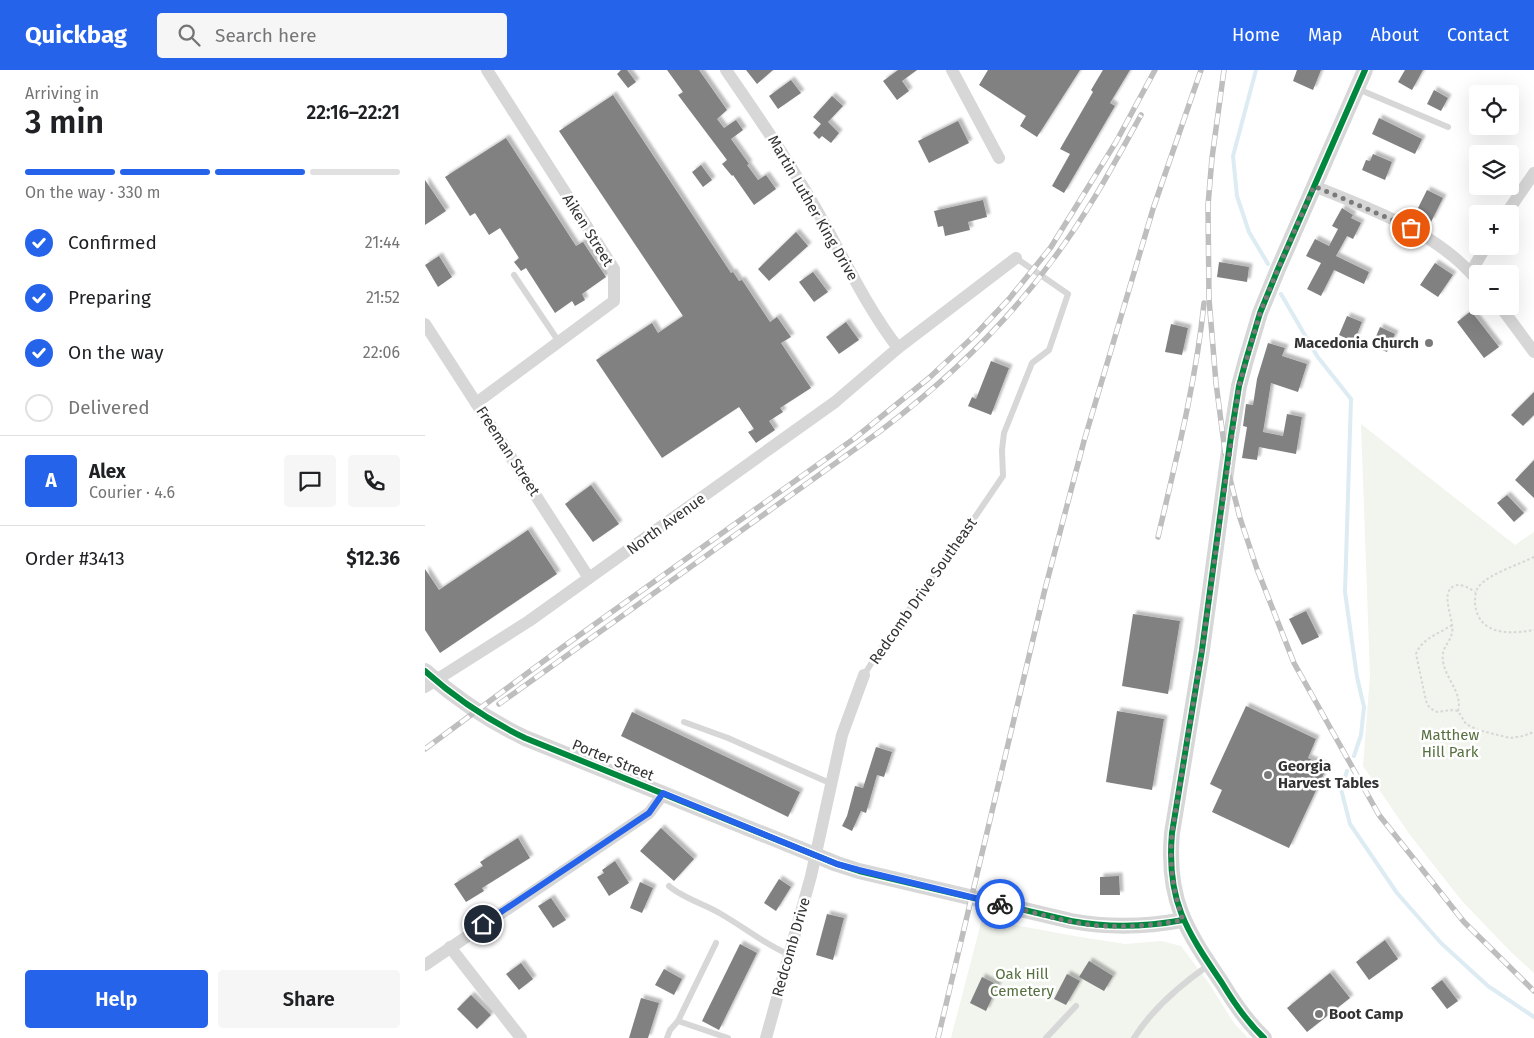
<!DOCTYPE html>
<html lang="en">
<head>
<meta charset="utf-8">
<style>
	:root { --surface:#fff; --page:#f6f6f6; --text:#202124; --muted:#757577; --line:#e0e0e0; --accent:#2563eb }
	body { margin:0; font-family:"Fira Sans",sans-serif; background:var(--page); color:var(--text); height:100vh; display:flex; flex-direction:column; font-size:19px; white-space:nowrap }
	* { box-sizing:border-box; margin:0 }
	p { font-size:16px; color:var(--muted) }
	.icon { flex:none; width:28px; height:28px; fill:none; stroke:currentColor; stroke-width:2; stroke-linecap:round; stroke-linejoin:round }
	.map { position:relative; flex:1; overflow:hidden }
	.side { display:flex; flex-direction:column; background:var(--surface); width:425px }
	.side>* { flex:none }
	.fabs { position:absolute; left:1044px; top:15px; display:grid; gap:10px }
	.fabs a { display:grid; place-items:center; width:50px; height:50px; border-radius:5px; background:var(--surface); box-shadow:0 5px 20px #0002; font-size:25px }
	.pin { position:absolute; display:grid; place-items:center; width:42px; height:42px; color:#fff; margin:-21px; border:2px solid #fff; border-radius:50%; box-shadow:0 1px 5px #0007 }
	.courier { position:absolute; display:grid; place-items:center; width:50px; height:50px; margin:-25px; border:4px solid #2563eb; border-radius:50%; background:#fff; color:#222; box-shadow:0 1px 6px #0007 }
	.overview em { font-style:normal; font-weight:600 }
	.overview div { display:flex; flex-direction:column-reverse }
	.overview { display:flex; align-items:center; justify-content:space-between; height:85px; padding:0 25px }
	h1 { font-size:32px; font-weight:600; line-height:38px }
	.bar { display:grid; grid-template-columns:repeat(4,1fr); gap:8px 5px; align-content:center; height:60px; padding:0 25px }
	.bar i { height:6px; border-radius:4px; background:var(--line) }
	.bar .current { background:var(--accent) }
	.bar p { grid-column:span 4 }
	.line { display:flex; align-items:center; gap:12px; padding:0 25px; border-top:1px solid var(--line) }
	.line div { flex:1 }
	.round { display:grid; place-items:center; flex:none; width:52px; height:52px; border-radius:5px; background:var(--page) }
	ol { padding:0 25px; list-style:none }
	li { display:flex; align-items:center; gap:15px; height:55px }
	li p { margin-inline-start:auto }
	li .icon { padding:5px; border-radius:50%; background:var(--accent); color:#fff; stroke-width:4 }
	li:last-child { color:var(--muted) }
	li i { width:28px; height:28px; border:2px solid var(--line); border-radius:50% }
	.cta { display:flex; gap:10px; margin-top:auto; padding:10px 25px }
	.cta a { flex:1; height:58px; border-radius:5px; background:var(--accent); color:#fff; font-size:20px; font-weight:600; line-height:58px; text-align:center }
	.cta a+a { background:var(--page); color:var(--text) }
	header { display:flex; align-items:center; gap:30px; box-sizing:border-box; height:70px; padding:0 25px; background:var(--accent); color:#fff }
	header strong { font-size:24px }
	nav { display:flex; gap:28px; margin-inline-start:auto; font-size:18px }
	.search { width:350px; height:45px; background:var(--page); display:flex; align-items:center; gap:12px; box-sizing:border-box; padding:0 18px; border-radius:5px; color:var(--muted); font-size:19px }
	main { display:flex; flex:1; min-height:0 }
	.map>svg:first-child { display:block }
	.green { fill:#f1f5ed }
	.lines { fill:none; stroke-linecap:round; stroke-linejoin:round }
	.stream { stroke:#ddebf3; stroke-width:4 }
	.building { fill:#818181; filter:url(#shadow) }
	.path { stroke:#d6d6d6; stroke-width:2; stroke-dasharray:2.5 2.5; stroke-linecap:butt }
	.service { stroke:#d7d7d7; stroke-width:6 }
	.minor { stroke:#d7d7d7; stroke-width:12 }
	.tertiary { stroke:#d7d7d7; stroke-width:16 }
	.rail-casing { stroke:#bebebe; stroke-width:5.5 }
	.rail { stroke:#fff; stroke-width:4; stroke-dasharray:11; stroke-linecap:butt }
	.cycleway-casing { stroke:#fff; stroke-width:9 }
	.cycleway { stroke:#00873e; stroke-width:6 }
	.done { stroke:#7a7a7a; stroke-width:5; stroke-dasharray:0 9 }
	.route { stroke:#2563eb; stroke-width:6 }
	.poi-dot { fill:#7a7a7a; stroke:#fff; stroke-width:2 }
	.labels { text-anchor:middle; stroke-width:5; stroke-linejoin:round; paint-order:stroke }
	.street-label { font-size:15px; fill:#333; stroke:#fff }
	.poi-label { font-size:15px; font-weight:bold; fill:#333; stroke:#fff; text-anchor:start }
	.park-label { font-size:15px; fill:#56703f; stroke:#fff }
</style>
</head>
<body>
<header>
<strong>Quickbag</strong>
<div class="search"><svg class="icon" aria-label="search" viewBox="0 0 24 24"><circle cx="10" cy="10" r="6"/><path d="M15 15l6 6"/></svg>Search here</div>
<nav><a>Home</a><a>Map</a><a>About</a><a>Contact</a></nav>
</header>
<main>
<section class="side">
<div class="overview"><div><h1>3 min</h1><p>Arriving in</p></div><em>22:16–22:21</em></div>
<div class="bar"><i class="current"></i><i class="current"></i><i class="current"></i><i></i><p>On the way · 330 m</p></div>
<ol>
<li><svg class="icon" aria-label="check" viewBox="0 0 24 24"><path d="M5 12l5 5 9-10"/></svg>Confirmed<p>21:44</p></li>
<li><svg class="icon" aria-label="check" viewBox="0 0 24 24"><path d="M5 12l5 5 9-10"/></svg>Preparing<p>21:52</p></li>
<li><svg class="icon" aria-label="check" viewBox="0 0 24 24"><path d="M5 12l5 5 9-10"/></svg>On the way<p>22:06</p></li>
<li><i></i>Delivered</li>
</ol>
<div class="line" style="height:90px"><b class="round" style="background:var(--accent);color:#fff">A</b><div><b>Alex</b><p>Courier · 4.6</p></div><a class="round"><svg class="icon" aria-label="chat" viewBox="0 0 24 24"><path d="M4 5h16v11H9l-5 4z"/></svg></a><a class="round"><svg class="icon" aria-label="phone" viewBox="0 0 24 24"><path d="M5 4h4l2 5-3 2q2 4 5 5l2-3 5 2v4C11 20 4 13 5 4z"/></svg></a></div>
<div class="line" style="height:65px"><div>Order #3413</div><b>$12.36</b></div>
<div class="cta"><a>Help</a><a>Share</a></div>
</section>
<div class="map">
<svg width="1109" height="968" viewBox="0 0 1109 968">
	<defs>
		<filter id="shadow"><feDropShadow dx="3.5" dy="-3.5" stdDeviation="1" flood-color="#0004"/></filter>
	</defs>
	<rect width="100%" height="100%" fill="#fff"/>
	<g class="green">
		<polygon points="936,354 1090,475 1109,462 1109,903 1085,881 1037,831 985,765 938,696 945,605"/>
		<polygon points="557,849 655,867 700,874 736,871 756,876 783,912 809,953 823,968 526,968"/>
	</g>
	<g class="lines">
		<g class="stream">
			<polyline points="831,0 808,86 812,126 824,162 843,194"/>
			<polyline points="856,224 892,286 926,329 920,522 932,607 939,637 936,665 929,686"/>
			<polyline points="922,701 916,719 925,754 972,823 1016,873 1063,916 1109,947"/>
		</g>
	</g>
	<g class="building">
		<polygon points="196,0 202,0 211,12 203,18 192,4"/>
		<polygon points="242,0 274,0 302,40 292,49 299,58 311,50 318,60 306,69 324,94 322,95 333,110 341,105 351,119 329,135 308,105 307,106 297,94 302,90 253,25 258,22"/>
		<polygon points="321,0 348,0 332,14"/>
		<polygon points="473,0 492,0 477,11 484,21 472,30 458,11"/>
		<polygon points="563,0 655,0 612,67 595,56 601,46 554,15"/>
		<polygon points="678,0 705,0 685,33 690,36 639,123 627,116 645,84 635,79 668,22 666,20"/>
		<polygon points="872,0 896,0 888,20 868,11"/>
		<polygon points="980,0 998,0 987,20 973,12"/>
		<polygon points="366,10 376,23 353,39 344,26"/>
		<polygon points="1009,20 1023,28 1016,41 1002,34"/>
		<polygon points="188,25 306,203 308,202 314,211 317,210 345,252 352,247 366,267 356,273 386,318 355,338 358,342 344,351 350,360 331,373 323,362 329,359 314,337 237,388 171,290 227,253 233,263 258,246 134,61"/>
		<polygon points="407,26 418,36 403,52 414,63 406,73 397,66 394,69 388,63 396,54 388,47"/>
		<polygon points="954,48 997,69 990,84 947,64"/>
		<polygon points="533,51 544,73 504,93 493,71"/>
		<polygon points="81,68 151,176 158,172 181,207 157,224 160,230 150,236 147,231 130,243 101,198 96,201 89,192 94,188 75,158 64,165 50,143 45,146 20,107"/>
		<polygon points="948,84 967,92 960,110 937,100 941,90 945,91"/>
		<polygon points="276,95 287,110 278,117 267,102"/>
		<polygon points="0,110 21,141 0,155"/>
		<polygon points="1002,120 1018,128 1006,152 990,144"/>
		<polygon points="558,130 562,147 543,152 545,160 520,166 518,156 513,157 509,141"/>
		<polygon points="917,138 928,145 926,148 936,153 928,169 922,166 911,186 944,202 939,214 909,200 896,226 882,219 896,193 881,186 890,169 904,176 913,159 907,156"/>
		<polygon points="371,162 383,176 344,211 333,199"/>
		<polygon points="14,186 27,207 13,217 0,195"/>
		<polygon points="794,192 824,197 822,212 792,207"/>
		<polygon points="1010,193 1028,205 1013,227 995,215"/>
		<polygon points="388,202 403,222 389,232 374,212"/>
		<polygon points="1046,241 1074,277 1059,288 1032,252"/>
		<polygon points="922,246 937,252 929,272 914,265"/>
		<polygon points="421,252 434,270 414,284 401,267"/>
		<polygon points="746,254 763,258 757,285 740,282"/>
		<polygon points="955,257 970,264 962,282 947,276"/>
		<polygon points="843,273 860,278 857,286 882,294 873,322 846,313 838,362 858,366 862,344 877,347 871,384 834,377 832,390 817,388 822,357 818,356 821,334 828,335 832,309"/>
		<polygon points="566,291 584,298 566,345 543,336 547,327 551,329"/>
		<polygon points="1109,322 1109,345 1098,356 1086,345"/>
		<polygon points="1109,390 1109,428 1090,410"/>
		<polygon points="166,415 194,454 168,472 140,434"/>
		<polygon points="1082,425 1099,443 1089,452 1072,433"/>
		<polygon points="103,460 132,504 15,583 0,560 0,499 14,520"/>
		<polygon points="881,541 894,567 877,575 864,549"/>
		<polygon points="708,544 755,551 743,624 697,616"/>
		<polygon points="821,636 891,669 883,688 902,697 864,778 787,742 797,720 785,714"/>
		<polygon points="692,641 739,649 727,720 681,712"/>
		<polygon points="207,642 375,722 363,747 196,666"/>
		<polygon points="451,677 467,682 459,707 452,705 441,743 436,741 427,761 417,756 422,746 430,716 438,718"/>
		<polygon points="236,758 269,789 249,811 215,781"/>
		<polygon points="93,768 105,788 57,818 59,821 41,832 29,814 58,796 55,792"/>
		<polygon points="190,791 204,813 184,826 172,807 179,803 177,800"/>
		<polygon points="694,806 695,825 675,825 675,807"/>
		<polygon points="354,809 366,817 351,841 339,833"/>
		<polygon points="215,812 228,818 217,843 205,838"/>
		<polygon points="126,828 141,850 128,858 113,836"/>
		<polygon points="402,844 419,848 408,890 391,885"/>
		<polygon points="960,870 973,889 944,910 931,892"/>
		<polygon points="315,874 332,883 294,960 277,951"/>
		<polygon points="664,891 688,906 679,921 654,907"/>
		<polygon points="96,893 108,909 94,920 81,904"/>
		<polygon points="239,899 257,909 249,925 230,915"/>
		<polygon points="905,903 925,928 882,962 862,938"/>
		<polygon points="642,904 655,911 641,935 629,929"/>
		<polygon points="557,907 573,915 561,941 545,933"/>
		<polygon points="1017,910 1033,931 1022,939 1006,918"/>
		<polygon points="46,925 66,945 52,959 32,939"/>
		<polygon points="216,928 234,933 223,968 204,968"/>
	</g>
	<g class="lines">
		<g class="path">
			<path d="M1109 487C1093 495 1066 503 1054 516 1050 521 1050 528 1050 534 1054 566 1085 564 1109 560"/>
			<path d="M1027 555C1014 564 997 568 991 584L1000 626 1002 634 1005 638 1012 642 1027 640 1033 641 1041 654 1053 660 1085 668 1098 666 1109 662"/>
			<path d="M1033 641C1038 623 1020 608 1018 591 1016 577 1024 575 1027 563 1030 550 1014 523 1029 516 1036 513 1044 518 1050 522"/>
		</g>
		<g class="service">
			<polyline points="933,19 1023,57"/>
			<polyline points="89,205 134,272"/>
			<polyline points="439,605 454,581 533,472 578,406 577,380 579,363 607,293 624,280 643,224 591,188"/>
			<polyline points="259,652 303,668 407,714"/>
			<path d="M244 816C256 827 281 835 296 844 319 857 339 874 363 884"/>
			<polyline points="253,951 291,873"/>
			<polyline points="242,968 245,960 253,951 303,968"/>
			<polyline points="621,968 651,936"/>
			<path d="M709 968C728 938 755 915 784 895"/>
		</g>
		<g class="minor">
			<path d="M301 0C332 45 363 90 390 137 417 184 440 235 473 278"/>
			<polyline points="527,0 574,88"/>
			<path d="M889 116C947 140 1011 161 1052 210"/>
			<polyline points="1081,144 1109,103"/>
			<polyline points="1046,202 1061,176"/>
			<polyline points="1075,236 1109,282"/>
			<polyline points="0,254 164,508"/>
			<polyline points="51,333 189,231 189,199 62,0"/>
			<polyline points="0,617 104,551 410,332 473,278 591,188"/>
			<polyline points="25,877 96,968"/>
			<polyline points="0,895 224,743 239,723"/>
			<polyline points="341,968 386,806 417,665 439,605"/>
		</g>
		<g class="tertiary">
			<path d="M0 601C30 628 63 650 100 668L412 794 434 801 646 851C684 858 721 857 758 850"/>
			<path d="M839 968C822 952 809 933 797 913 761 860 741 830 747 763L777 580 806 366 814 316 821 290 835 243 853 199 940 0"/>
		</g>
		<g class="rail-casing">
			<g id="rail">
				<polyline points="799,0 787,88 783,135 784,229 791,313 802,397 815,448 832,499 869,593 954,745 1039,852 1109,921"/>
				<path d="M733 467C751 390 771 312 779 233"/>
				<path d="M74 634 454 362C520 312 580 256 629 188 663 143 689 94 716 45"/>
				<polyline points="0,679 135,579 430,368 504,308 549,266 584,229 626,177 691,72 730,0"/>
				<polyline points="513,968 620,519 659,371 728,139 776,0"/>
			</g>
		</g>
		<use href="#rail" class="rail"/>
		<g class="cycleway-casing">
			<g id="cycleway">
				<path d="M0 601C30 628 63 650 100 668L412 794 434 801 646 851C684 858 721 857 758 850"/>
				<path d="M839 968C822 952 809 933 797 913 761 860 741 830 747 763L777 580 806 366 814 316 821 290 835 243 853 199 940 0"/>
			</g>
		</g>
		<use href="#cycleway" class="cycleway"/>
	</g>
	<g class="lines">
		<path class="done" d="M575 834C605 841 635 851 666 855 696 858 728 856 758 850 748 822 744 793 747 763L777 580 814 316 835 243 853 199 889 116 986 158"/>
		<polyline class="route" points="58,854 224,743 238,723 412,794 434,800 575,834"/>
	</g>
	<g class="poi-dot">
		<circle cx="1004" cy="273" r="5"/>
		<circle cx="843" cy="705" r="5"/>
		<circle cx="894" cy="944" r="5"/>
	</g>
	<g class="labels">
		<g class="street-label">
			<text transform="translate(388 138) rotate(60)" y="5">Martin Luther King Drive</text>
			<text transform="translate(163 160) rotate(58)" y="5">Aiken Street</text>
			<text transform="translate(83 381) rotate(57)" y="5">Freeman Street</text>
			<text transform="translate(241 454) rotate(-36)" y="5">North Avenue</text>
			<text transform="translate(498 521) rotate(-55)" y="5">Redcomb Drive Southeast</text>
			<text transform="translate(188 690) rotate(22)" y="5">Porter Street</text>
			<text transform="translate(366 877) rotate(-74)" y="5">Redcomb Drive</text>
		</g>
		<g class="poi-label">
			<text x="994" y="278" text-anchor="end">Macedonia Church</text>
			<text x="853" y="701">Georgia<tspan x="853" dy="17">Harvest Tables</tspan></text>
			<text x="904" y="949">Boot Camp</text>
		</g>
		<g class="park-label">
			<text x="1025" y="670">Matthew<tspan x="1025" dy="17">Hill Park</tspan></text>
			<text x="597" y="909">Oak Hill<tspan x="597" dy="17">Cemetery</tspan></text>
		</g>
	</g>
</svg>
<div class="fabs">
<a><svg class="icon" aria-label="locate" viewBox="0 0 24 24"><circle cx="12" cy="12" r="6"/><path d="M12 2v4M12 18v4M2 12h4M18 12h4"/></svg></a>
<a><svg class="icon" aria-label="layers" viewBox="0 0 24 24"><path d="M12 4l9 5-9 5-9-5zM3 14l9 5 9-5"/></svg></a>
<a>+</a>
<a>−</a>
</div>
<div class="pin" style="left:986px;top:158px;background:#ea580c"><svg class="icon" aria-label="bag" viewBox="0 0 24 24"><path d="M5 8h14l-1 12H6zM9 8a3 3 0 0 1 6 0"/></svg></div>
<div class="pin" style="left:58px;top:854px;background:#1f2937"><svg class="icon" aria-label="home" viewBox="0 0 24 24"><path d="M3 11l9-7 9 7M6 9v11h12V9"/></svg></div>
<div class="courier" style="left:575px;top:834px"><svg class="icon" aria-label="bike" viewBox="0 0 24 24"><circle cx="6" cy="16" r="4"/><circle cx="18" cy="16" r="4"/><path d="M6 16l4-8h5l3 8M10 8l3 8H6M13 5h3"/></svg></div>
</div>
</main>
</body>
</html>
